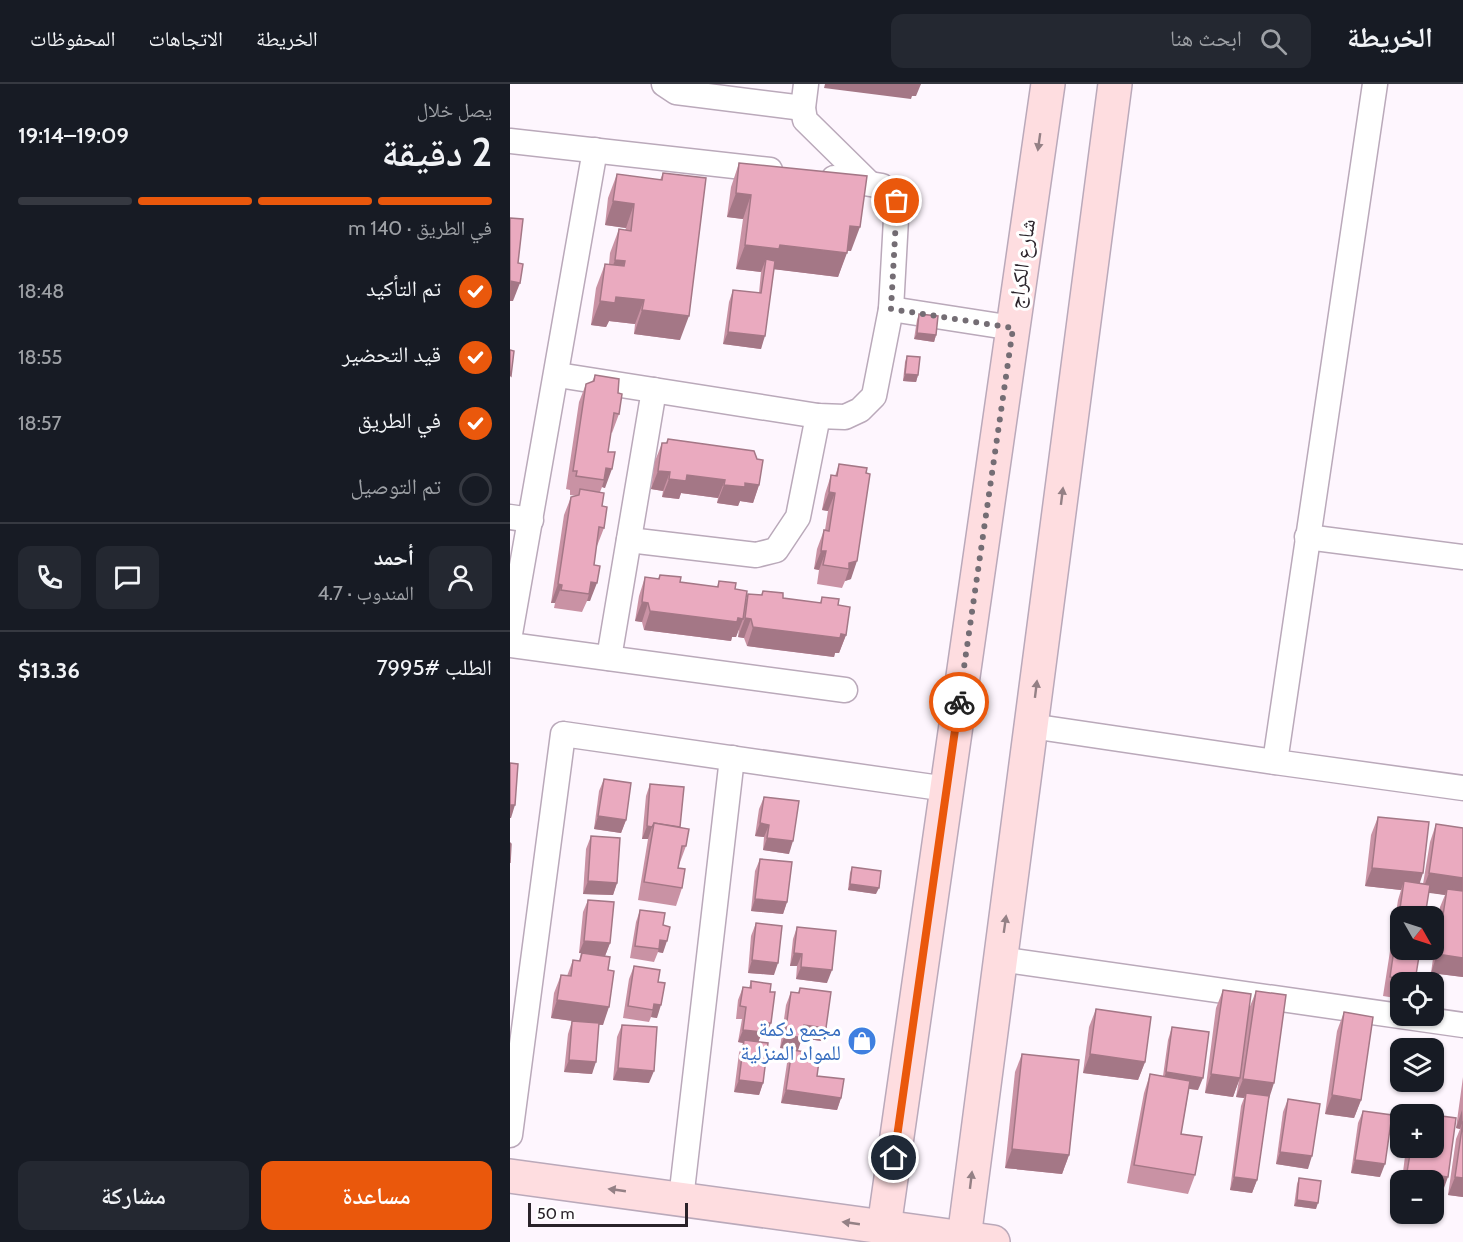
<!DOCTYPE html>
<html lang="ar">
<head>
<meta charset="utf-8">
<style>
	:root { --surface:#171b24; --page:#242831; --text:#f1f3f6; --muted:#9ea1a6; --line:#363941; --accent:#ea580c }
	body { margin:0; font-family:Cabin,"Noto Naskh Arabic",sans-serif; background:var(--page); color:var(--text); direction:rtl; height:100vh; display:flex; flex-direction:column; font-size:22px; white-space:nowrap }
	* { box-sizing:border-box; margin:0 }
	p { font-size:20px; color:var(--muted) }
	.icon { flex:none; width:33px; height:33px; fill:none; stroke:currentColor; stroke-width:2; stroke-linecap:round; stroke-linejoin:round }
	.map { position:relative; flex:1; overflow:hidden; direction:ltr }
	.details { display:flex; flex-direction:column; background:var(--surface); width:510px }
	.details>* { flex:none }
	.needle { width:39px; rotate:129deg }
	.controls { position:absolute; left:880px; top:822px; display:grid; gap:12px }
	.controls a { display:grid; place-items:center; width:54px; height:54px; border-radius:12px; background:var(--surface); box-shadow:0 2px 4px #0004; font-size:30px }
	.scale { position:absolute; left:18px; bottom:15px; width:160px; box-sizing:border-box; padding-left:6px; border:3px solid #2a232a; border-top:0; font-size:16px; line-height:21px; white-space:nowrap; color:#2a232a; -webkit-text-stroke:4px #fff; paint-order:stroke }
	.pin { position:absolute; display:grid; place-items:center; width:51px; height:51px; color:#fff; margin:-26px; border:3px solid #fff; border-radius:50%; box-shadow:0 2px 6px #0007 }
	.courier { position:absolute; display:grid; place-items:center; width:60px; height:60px; margin:-30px; border:4px solid #ea580c; border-radius:50%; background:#fff; color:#222; box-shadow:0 2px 8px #0007 }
	.overview em { font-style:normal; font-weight:600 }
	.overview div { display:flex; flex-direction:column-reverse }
	.overview { display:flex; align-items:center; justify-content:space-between; height:102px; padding:0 18px }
	h1 { font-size:39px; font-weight:600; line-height:45px }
	.bar { display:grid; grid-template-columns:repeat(4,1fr); gap:9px 6px; align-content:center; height:72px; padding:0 18px }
	.bar i { height:8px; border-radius:4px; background:var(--line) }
	.bar .active { background:var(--accent) }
	.bar p { grid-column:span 4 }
	.line { display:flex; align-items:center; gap:15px; padding:0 18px; border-top:2px solid var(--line) }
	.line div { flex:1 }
	.round { display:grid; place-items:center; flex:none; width:63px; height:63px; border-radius:12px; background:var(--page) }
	ol { padding:0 18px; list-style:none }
	li { display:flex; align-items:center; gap:18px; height:66px }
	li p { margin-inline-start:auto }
	li .icon { padding:6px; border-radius:50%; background:var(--accent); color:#fff; stroke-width:4 }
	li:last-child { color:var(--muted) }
	li i { width:33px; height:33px; border:3px solid var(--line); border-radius:50% }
	.button { display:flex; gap:12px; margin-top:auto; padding:12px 18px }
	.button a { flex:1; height:69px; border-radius:12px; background:var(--accent); color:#fff; font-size:24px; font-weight:600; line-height:69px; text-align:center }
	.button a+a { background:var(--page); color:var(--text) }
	header { display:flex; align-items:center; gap:36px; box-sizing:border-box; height:84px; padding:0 30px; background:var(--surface); border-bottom:2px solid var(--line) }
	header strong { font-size:28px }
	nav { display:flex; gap:33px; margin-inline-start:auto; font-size:21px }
	.search { width:420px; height:54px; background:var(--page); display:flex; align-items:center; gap:15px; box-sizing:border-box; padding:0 21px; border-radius:12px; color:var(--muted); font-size:22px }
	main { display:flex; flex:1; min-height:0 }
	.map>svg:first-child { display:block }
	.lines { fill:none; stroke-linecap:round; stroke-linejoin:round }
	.street-casing { stroke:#baa9ba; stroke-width:27 }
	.secondary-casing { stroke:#baa9ba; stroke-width:36 }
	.street { stroke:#fff; stroke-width:24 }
	.secondary { stroke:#fedde0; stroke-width:33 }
	.wall { fill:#c992a4 }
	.shaded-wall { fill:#a47786 }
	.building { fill:#eaaabf; stroke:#a47786; stroke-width:1.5 }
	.oneway { fill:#948085 }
	.done { stroke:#746d74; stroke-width:6; stroke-dasharray:0 10.8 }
	.route { stroke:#ea580c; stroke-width:8 }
	.labels { text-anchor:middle; stroke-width:6; stroke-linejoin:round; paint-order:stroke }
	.street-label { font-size:21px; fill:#2a232a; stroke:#fff }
	.shop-label { font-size:21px; fill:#366cbe; stroke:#fff; text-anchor:end }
</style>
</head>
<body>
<header>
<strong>الخريطة</strong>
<div class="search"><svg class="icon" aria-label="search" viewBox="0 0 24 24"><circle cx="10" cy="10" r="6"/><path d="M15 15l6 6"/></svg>ابحث هنا</div>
<nav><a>الخريطة</a><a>الاتجاهات</a><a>المحفوظات</a></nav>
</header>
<main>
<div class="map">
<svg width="953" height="1158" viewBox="0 0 953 1158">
	<rect width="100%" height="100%" fill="#fef6fe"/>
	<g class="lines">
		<g class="street-casing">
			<g id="street">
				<polyline points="154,0 166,8 293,24"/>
				<polyline points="296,0 293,24 295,36 358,98"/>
				<polyline points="865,0 765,678 953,704"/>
				<polyline points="0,57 260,86"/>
				<polyline points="381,225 503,244"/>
				<polyline points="48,291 308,332 335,333 350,326 364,312 381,225 387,117 372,102 324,94"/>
				<polyline points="0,433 21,436"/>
				<polyline points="797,453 953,473"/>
				<polyline points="119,456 246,471 266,466 288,433 308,332"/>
				<polyline points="0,550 85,66"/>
				<polyline points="0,561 335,606"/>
				<polyline points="99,574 144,306"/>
				<polyline points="521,642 765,678"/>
				<polyline points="490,875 953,941"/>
				<polyline points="0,1051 53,650 437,705"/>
				<polyline points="171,1115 222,674"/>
			</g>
		</g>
		<g class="secondary-casing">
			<g id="secondary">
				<polyline points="0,1092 483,1158"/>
				<polyline points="374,1143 538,0"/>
				<polyline points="454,1154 605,0"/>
			</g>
		</g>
		<use href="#street" class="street"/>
		<use href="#secondary" class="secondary"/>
	</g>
	<g class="wall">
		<polygon points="229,79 341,167 337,167 328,193 264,185 251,265 213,260 219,218 223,206 249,209 251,188 226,185 233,135 217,133 221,103"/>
		<polygon points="153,89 170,256 124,250 125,240 99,237 96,243 81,241 86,204 95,180 99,180 100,169 109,145 115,146 116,144 95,141 98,114 107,90 150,96"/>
		<polygon points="409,230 426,251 424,258 404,255 407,236"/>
		<polygon points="397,272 408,291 406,298 393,297 395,278"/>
		<polygon points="85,291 108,309 109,330 102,349 101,348 98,368 95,404 92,403 90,408 92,422 94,444 87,462 86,462 80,517 77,517 72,528 44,524 45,519 41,519 54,431 61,413 67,412 60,411 60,406 56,405 69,318 76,300 82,298"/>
		<polygon points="158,355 249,401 243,419 230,417 228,422 207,419 208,414 171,409 169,415 152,413 153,407 141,405 145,377 152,359 156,359"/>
		<polygon points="329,380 341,495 335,497 332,504 307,500 309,486 304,485 307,465 314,446 315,446 318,427 312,426 315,410 321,391 325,392"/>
		<polygon points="150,491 170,498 207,503 209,497 225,505 235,518 238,510 251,511 253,507 273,514 310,519 312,513 328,521 336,551 329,569 325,569 324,573 237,562 234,554 228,553 229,544 226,553 222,553 221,557 134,546 132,538 125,537 129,512 135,493 148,495"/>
		<polygon points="94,695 116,736 111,749 84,745 89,707"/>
		<polygon points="140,700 170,743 176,762 169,781 168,784 172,804 166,822 128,816 138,755 132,755 136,712"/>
		<polygon points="254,713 279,770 253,766 254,753 245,752 249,725"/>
		<polygon points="868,733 910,799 913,800 920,758 926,740 953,744 953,893 921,889 930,823 935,811 918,808 905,898 891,898 891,915 873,912 888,816 891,806 855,802 861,751"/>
		<polygon points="81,752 107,799 103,811 73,810 76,765"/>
		<polygon points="250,775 277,818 273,830 241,827 245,787"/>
		<polygon points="342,783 366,810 338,806 340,789"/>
		<polygon points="78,816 100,859 95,872 98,886 93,941 89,941 82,990 54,988 58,950 62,937 41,934 44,909 51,891 57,892 63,876 69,877 71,869 69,869 73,828"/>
		<polygon points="130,826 153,841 153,869 148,868 144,878 120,874 126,838"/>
		<polygon points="246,839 264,891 238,889 241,852"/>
		<polygon points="287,843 317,899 286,895 287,882 280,882 283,855"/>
		<polygon points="124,882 148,898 147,934 141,933 139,938 113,934 119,895"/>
		<polygon points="241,897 256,952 251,951 248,958 253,999 249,1011 224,1008 229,969 233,959 228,958 232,935 226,935 228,916 233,903 239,904"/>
		<polygon points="290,904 316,944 311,957 292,954 288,966 270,964 276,921 281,908 288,909"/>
		<polygon points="713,906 739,925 746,907 758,1016 747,1096 742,1109 720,1106 731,1022 734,1014 726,1013 729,996 723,1013 695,1009 706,924"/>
		<polygon points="586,925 635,978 628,996 573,989 579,943"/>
		<polygon points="834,928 851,1016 844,1034 815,1030 827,947"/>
		<polygon points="112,941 139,999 103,996 107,953"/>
		<polygon points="662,943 688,1006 679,1005 671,1050 685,1091 678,1110 617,1099 634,1009 640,990 653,992 658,956"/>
		<polygon points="282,966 307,992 331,1014 327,1026 271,1019 277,979"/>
		<polygon points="512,970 559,1071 552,1090 495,1084 505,988"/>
		<polygon points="953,993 953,1113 938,1111 946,1055 950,1045 946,1044"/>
		<polygon points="778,1015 798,1085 766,1080 773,1028"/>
		<polygon points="853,1027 870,1093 841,1089 848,1039"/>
		<polygon points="896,1064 924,1064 931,1112 924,1096 892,1096"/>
		<polygon points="789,1094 806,1125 784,1122 787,1100"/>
	</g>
	<g class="shaded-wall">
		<polygon points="315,0 411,0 406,12 402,12 401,15 314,4"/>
		<polygon points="226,109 241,111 233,135 217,133"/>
		<polygon points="103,117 124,120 116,144 95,141"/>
		<polygon points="340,142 350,143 341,167 332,166"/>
		<polygon points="235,161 270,161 337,169 328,193 262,185 256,175 251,188 226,185"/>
		<polygon points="105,176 115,177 106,201 96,200"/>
		<polygon points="0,197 10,199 3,217 0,217"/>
		<polygon points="106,213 134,216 125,240 99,237 96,243 81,241 90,217"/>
		<polygon points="132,226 179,232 170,256 124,250"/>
		<polygon points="218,248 255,252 251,265 213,260"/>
		<polygon points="407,249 426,251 424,258 404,255"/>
		<polygon points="395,290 408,291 406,298 393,297"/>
		<polygon points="96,384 102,385 95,404 92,403 94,396"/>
		<polygon points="148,387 160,388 153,407 141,405"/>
		<polygon points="177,391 215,396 208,414 171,409 169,415 152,413 159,395"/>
		<polygon points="235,399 249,401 243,419 230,417 228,422 207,419 214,401"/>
		<polygon points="319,408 325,409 318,427 312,426"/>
		<polygon points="311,467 316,467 309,486 304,485"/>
		<polygon points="347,477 341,495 335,497 339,485 339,479"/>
		<polygon points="81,498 87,499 80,517 77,517 79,510"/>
		<polygon points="48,500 52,501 45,519 41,519"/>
		<polygon points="132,518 138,519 132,538 125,537"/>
		<polygon points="140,527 228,534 233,535 226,553 222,553 221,557 134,546"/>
		<polygon points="235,534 241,535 234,554 228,553"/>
		<polygon points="243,543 336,551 329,569 325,569 324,573 237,562"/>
		<polygon points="0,721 5,721 1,734 0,734"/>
		<polygon points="88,732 116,736 111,749 84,745"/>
		<polygon points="250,739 259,741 254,753 245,752"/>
		<polygon points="137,742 142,743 138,755 132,755"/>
		<polygon points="257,754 283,757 279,770 253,766"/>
		<polygon points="862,784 913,789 907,808 894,797 891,806 855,802"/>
		<polygon points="919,789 953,794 953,814 937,805 935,811 912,808"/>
		<polygon points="78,797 107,799 103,811 73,810"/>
		<polygon points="340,800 369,804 366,810 338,806"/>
		<polygon points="245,815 277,818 273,830 241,827"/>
		<polygon points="150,856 157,857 153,869 148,868"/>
		<polygon points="74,857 100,859 95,872 69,869"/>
		<polygon points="284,869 292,870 287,882 280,882"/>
		<polygon points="927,870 953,874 953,893 921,889"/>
		<polygon points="242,876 268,879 264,891 238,889"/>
		<polygon points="291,883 322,886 317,899 286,895"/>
		<polygon points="47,916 99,923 93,941 41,934"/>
		<polygon points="144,920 151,921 147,934 141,933"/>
		<polygon points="253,939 261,939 256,952 251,951 247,961 234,956 233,959 228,958 233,946"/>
		<polygon points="294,941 316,944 311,957 292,954 288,966 270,964 275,951"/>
		<polygon points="580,970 635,978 628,996 573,989"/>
		<polygon points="59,976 86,978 82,990 54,988"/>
		<polygon points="108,984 144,987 139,999 103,996"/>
		<polygon points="656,988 693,994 688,1006 652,1001"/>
		<polygon points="701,990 730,994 723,1013 695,1009"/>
		<polygon points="733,995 764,999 758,1018 736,1009 734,1014 726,1013"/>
		<polygon points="229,996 253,999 249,1011 224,1008"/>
		<polygon points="276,1006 331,1014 327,1026 271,1019"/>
		<polygon points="822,1011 851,1016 844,1034 815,1030"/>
		<polygon points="952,1026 953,1045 953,1037 950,1045 946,1044"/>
		<polygon points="502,1065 559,1071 552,1090 495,1084"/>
		<polygon points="770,1068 802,1072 798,1085 766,1080"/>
		<polygon points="845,1076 875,1080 870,1093 841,1089"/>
		<polygon points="897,1088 938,1093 931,1112 924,1111 924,1096 894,1096"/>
		<polygon points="724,1093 747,1096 742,1109 720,1106"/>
		<polygon points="945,1093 953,1094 953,1113 938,1111"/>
		<polygon points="787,1116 808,1119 806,1125 784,1122"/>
	</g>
	<g class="building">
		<polygon points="229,79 357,92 350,143 340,142 337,169 270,161 269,165 235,161 241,111 226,109"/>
		<polygon points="153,89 196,94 179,232 132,226 134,216 106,213 105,219 90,217 95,180 114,182 115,177 105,176 109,145 121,147 124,120 103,117 107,90 152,96"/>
		<polygon points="0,134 13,135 8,179 13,180 10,199 0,197"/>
		<polygon points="256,175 265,177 255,252 218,248 223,206 251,209"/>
		<polygon points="409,230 428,232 426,251 407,249"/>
		<polygon points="0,266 4,267 1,292 0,291"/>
		<polygon points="397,272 410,273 408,291 395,290"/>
		<polygon points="85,291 109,295 108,309 112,310 109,330 104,329 98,368 105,368 102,385 96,384 94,396 66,392 67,387 63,387 76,300 84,297"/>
		<polygon points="158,355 244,367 247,375 253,376 249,401 235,399 235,403 214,401 215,396 177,391 176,397 159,395 160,388 148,387 152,359 157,359"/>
		<polygon points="329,380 357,384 356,389 360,390 347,477 339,479 339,485 313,481 316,467 311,467 314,446 319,447 325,409 319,408 321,391 327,392"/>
		<polygon points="70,405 94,409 92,422 97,423 94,444 89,443 84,481 90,482 87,499 81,498 79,510 51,506 52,501 48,500 61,413 69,411"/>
		<polygon points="150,491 171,493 170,498 208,503 209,497 226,499 225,505 237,507 233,535 228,534 227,538 140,527 138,519 132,518 135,493 149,495"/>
		<polygon points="253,507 273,509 273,514 311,519 312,513 329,515 328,521 340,523 336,551 331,550 330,554 243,543 241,535 235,534 238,510 252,511"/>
		<polygon points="0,679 8,680 5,721 0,721"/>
		<polygon points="94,695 121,699 116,736 88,732"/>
		<polygon points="140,700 174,703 170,743 144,739 142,743 137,742"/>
		<polygon points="254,713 289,717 283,757 257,754 259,741 250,739"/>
		<polygon points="868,733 919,738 913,789 862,784"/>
		<polygon points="144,739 179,745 176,762 172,762 168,784 175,785 172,804 134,798"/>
		<polygon points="926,740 953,744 953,794 919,789"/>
		<polygon points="81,752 110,754 107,799 78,797"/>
		<polygon points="0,759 1,760 0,779"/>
		<polygon points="250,775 282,778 277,818 245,815"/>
		<polygon points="342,783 371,787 369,804 340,800"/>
		<polygon points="894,797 920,801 915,832 891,832 891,866 910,866 905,897 880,893"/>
		<polygon points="937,805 953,807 953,874 927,870"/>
		<polygon points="78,816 104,818 100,859 74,857"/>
		<polygon points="130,826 155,829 153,841 160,843 157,857 150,856 149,865 125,862"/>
		<polygon points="246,839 272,842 268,879 242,876"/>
		<polygon points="287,843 326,847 322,886 291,883 292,870 284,869"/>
		<polygon points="72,869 100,873 98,886 104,887 99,923 47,916 51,891 61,892 63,876 70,877"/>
		<polygon points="124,882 150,886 148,898 155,899 151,921 144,920 143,926 118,922"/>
		<polygon points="241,897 261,900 260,908 265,908 261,939 253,939 252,948 233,946 236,923 230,922 233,903 241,904"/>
		<polygon points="290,904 321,908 316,944 294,941 293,954 275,951 281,908 289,909"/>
		<polygon points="713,906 741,910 730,994 701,990"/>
		<polygon points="746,907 776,911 764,999 733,995"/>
		<polygon points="586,925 641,933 635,978 580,970"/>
		<polygon points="834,928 863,933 851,1016 822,1011"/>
		<polygon points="62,937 89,939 86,978 59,976"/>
		<polygon points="112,941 147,943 144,987 108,984"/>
		<polygon points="662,943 699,948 693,994 656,988"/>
		<polygon points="234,956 258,959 253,999 229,996"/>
		<polygon points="282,966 310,970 307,992 334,995 331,1014 276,1006"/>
		<polygon points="512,970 569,976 559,1071 502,1065"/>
		<polygon points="640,990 680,997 671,1050 692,1053 685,1091 624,1081"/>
		<polygon points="736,1009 759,1012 747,1096 724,1093"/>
		<polygon points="778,1015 810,1020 802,1072 770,1068"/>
		<polygon points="853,1027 882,1031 875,1080 845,1076"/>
		<polygon points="905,1028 921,1030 905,1030"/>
		<polygon points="924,1031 946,1034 938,1093 897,1088 901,1064 924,1064"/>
		<polygon points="953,1037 953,1094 945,1093"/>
		<polygon points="789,1094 811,1097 808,1119 787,1116"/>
	</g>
	<defs><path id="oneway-solid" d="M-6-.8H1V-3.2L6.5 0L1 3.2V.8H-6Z" transform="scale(1.5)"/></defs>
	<g class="oneway">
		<use href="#oneway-solid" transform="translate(529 58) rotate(98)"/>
		<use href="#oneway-solid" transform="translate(552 412) rotate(-83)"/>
		<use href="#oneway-solid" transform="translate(526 605) rotate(-83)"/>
		<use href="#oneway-solid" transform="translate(495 840) rotate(-82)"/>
		<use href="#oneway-solid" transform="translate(461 1096) rotate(-83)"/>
		<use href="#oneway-solid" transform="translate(107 1106) rotate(-172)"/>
		<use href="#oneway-solid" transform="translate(341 1139) rotate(-172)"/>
	</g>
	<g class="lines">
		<polyline class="done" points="387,117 381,225 503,244 449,618"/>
		<polyline class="route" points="384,1074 449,618"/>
	</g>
	<defs>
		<g id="shop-disc" transform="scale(1.5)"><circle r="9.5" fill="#3f7fe0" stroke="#fff"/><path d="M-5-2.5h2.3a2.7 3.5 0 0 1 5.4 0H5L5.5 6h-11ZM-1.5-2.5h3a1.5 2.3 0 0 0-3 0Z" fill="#fff"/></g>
	</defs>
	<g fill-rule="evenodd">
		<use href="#shop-disc" x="352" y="957"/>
	</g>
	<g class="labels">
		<g class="street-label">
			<text transform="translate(512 180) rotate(-82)" y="7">شارع الكراج</text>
		</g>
		<g class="shop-label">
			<text x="331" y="952">مجمع دكمة<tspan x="331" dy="24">للمواد المنزلية</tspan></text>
		</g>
	</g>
</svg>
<div class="controls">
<a><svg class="needle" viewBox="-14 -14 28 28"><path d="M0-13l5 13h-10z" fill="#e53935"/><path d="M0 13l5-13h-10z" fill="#9ea1a6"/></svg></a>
<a><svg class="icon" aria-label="locate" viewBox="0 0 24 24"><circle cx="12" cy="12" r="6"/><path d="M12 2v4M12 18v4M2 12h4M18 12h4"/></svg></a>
<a><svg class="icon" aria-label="layers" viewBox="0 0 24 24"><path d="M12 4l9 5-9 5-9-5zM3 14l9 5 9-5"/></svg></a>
<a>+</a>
<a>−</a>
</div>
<div class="scale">50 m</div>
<div class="pin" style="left:387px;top:117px;background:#ea580c"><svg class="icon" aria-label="bag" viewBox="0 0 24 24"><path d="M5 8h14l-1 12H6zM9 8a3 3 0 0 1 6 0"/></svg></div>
<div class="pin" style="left:384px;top:1074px;background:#1f2937"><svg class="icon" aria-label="home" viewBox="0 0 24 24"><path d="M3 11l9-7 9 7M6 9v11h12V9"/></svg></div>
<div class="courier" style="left:449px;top:618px"><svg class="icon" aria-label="bike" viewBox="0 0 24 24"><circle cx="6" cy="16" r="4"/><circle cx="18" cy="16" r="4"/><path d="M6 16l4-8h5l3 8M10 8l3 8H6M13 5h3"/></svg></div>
</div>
<section class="details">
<div class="overview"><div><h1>2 دقيقة</h1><p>يصل خلال</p></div><em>19:09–19:14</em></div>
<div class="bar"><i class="active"></i><i class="active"></i><i class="active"></i><i></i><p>في الطريق · 140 m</p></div>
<ol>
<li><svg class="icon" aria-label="check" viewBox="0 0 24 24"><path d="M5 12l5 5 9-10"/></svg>تم التأكيد<p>18:48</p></li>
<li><svg class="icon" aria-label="check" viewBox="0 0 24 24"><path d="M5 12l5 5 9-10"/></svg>قيد التحضير<p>18:55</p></li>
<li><svg class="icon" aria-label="check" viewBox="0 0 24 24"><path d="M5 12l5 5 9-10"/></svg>في الطريق<p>18:57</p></li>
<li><i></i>تم التوصيل</li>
</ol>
<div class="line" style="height:108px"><a class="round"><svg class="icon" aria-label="person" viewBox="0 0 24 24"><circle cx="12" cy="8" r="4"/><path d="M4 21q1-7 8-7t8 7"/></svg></a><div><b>أحمد</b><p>المندوب · 4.7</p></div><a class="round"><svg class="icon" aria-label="chat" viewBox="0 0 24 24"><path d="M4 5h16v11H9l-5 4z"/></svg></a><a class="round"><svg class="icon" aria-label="phone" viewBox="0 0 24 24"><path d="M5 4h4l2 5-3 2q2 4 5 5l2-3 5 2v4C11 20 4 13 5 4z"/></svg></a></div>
<div class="line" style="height:78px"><div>الطلب #7995</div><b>$13.36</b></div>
<div class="button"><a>مساعدة</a><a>مشاركة</a></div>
</section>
</main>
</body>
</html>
